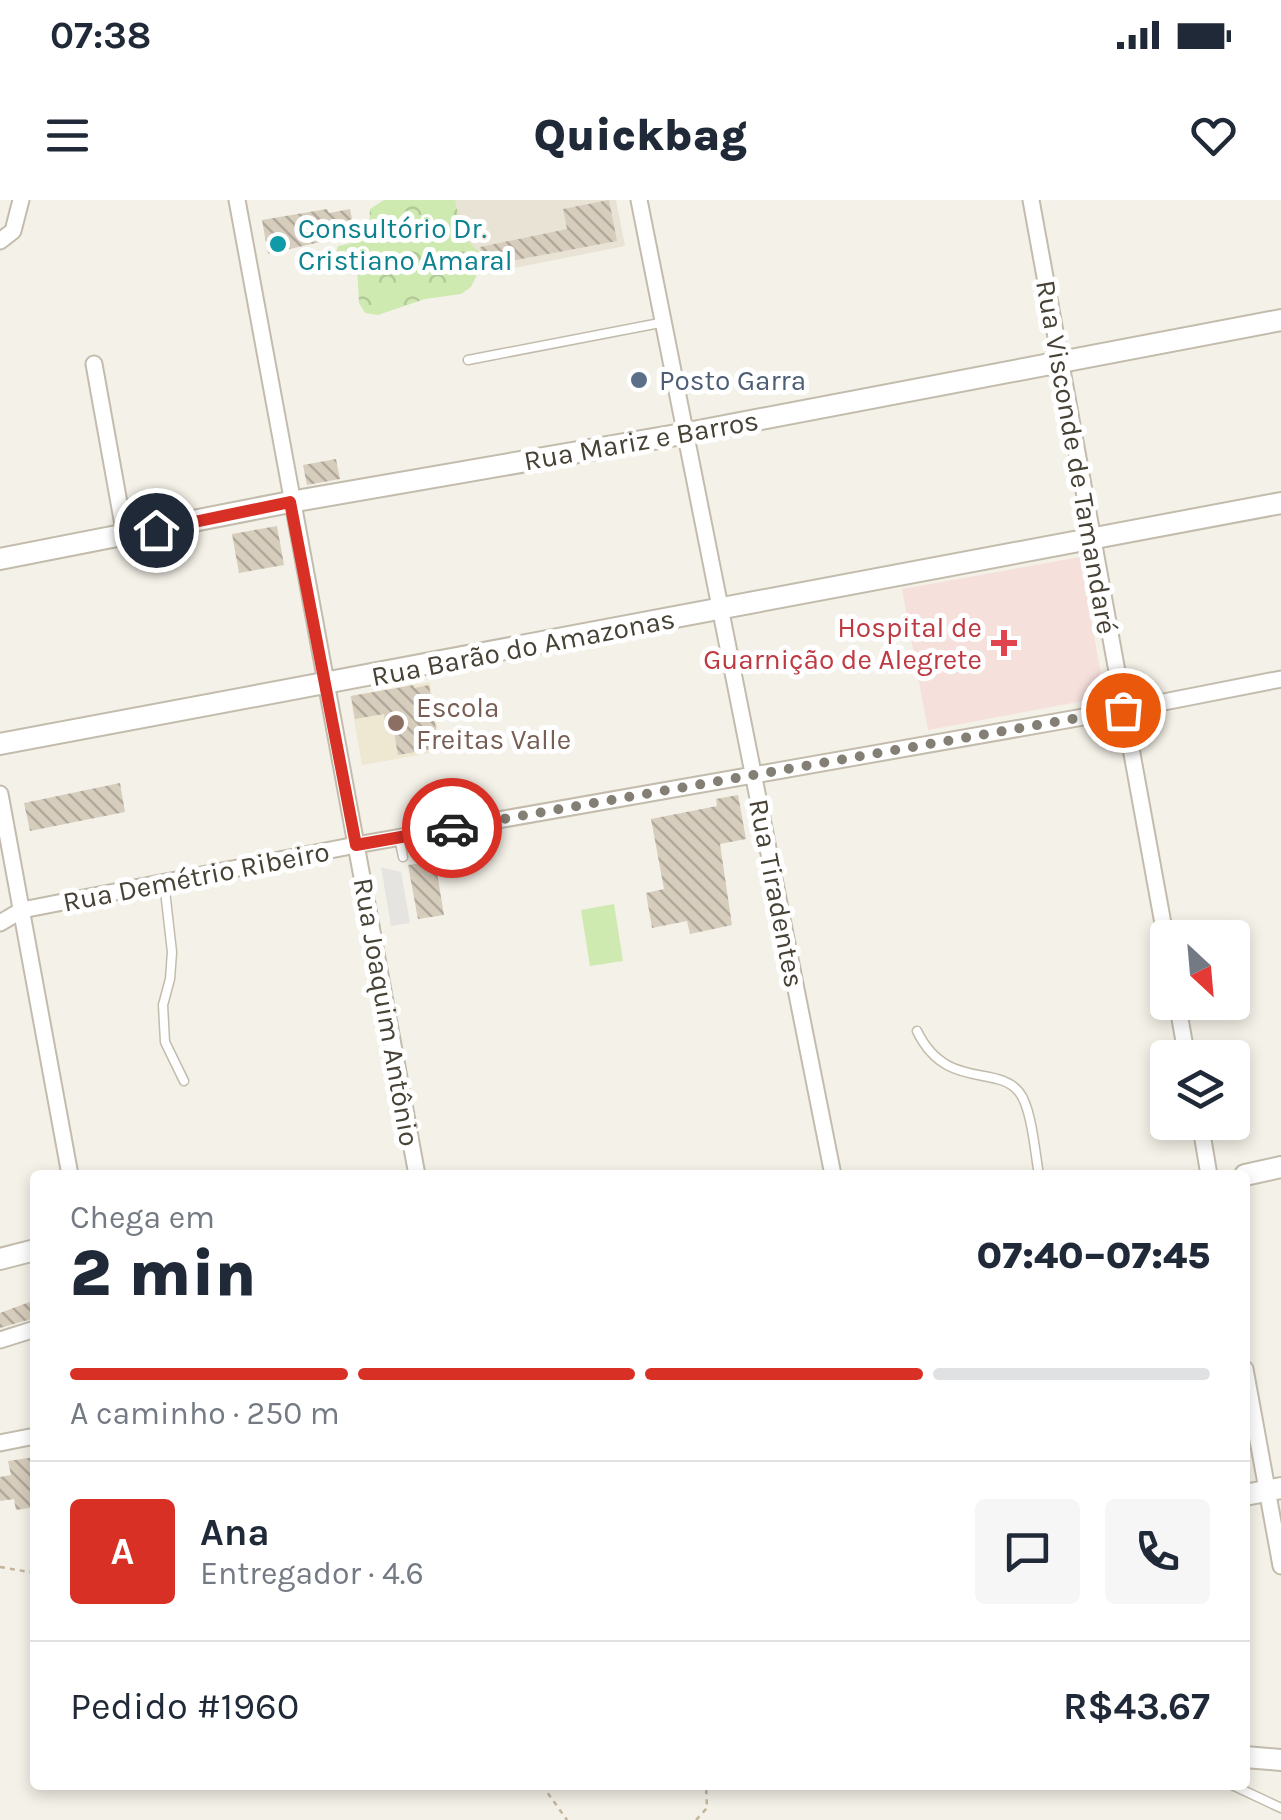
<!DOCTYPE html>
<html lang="pt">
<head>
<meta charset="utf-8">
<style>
	:root { --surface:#fff; --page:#f6f6f7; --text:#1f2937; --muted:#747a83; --line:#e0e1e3; --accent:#d93025 }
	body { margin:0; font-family:Karla,sans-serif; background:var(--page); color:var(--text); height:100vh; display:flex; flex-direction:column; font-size:38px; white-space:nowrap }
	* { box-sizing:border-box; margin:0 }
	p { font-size:32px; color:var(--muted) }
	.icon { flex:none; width:55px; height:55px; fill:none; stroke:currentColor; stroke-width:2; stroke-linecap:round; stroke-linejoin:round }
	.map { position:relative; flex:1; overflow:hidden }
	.side { position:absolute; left:30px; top:970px; width:1220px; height:620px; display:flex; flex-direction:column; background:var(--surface); border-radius:10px; box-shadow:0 5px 15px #0003 }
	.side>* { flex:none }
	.needle { width:65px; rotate:154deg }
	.fabs { position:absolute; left:1150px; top:720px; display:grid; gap:20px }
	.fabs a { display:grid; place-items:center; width:100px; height:100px; border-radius:10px; background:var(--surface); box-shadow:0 5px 15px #0003; font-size:50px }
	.pin { position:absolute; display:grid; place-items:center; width:85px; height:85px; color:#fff; margin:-42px; border:5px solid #fff; border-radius:50%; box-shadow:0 2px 10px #0007 }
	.courier { position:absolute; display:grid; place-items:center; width:100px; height:100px; margin:-50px; border:8px solid #d93025; border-radius:50%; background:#fff; color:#222; box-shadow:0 2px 12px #0007 }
	.head em { font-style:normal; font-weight:800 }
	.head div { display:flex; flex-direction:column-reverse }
	.head { display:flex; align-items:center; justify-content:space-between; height:170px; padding:0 40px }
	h1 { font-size:65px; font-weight:800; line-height:75px }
	.bar { display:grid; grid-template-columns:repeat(4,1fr); gap:15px 10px; align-content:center; height:120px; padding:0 40px }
	.bar i { height:12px; border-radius:8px; background:var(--line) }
	.bar .selected { background:var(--accent) }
	.bar p { grid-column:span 4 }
	.line { display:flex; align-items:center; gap:25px; padding:0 40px; border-top:2px solid var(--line) }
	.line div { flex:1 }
	.round { display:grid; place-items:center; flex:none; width:105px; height:105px; border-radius:10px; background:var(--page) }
	.status { display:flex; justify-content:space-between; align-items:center; height:70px; padding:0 50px; background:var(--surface); direction:ltr }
	.status svg { height:28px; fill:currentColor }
	header { display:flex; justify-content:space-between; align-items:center; height:130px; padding:0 40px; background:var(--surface); font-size:45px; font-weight:800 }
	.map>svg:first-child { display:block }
	.residential { fill:#e9e3d6 }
	.education { fill:#eee7d2 }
	.medical { fill:#f5e0dc }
	.forest { fill:url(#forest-crowns) }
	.green { fill:#ceeab0 }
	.parking { fill:#e6e4e0 }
	.building { fill:url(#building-back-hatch) }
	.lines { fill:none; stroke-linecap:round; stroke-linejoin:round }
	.service-casing { stroke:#c3bcad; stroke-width:11 }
	.minor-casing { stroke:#c3bcad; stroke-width:19 }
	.tertiary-casing { stroke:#c3bcad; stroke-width:24 }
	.path { stroke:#c3b59b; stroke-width:2.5; stroke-dasharray:5 5; stroke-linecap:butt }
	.service { stroke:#fff; stroke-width:8 }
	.minor { stroke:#fff; stroke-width:15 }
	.tertiary { stroke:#fff; stroke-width:20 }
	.done { stroke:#847f74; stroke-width:10; stroke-dasharray:0 18 }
	.route { stroke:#d93025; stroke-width:12 }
	.culture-dot { fill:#0f9aa8; stroke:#fff; stroke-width:4 }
	.service-dot { fill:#5c6f8a; stroke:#fff; stroke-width:4 }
	.health-dot { fill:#e0444e; stroke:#fff; stroke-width:4 }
	.education-dot { fill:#8d6e63; stroke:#fff; stroke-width:4 }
	.labels { text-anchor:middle; stroke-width:10; stroke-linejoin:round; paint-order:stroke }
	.culture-label { font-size:28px; fill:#0d838f; stroke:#fff; text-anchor:start }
	.service-label { font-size:28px; fill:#4e5e75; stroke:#fff; text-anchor:start }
	.street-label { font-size:28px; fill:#484236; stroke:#fff }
	.health-label { font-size:28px; fill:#be3a42; stroke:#fff; text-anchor:end }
	.education-label { font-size:28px; fill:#785e54; stroke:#fff; text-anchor:start }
</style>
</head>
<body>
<div class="status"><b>07:38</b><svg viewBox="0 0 49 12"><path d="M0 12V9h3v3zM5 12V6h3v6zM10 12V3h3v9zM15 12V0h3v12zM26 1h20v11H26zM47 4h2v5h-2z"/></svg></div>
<header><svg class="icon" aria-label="menu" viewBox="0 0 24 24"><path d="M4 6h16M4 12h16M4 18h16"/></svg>Quickbag<svg class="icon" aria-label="heart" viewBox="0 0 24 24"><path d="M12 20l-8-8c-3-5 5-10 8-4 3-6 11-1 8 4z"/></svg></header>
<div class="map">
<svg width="1281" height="1620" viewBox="0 0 1281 1620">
	<defs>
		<pattern id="forest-crowns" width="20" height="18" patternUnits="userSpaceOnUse" patternTransform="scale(2.5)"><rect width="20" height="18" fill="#ceeab0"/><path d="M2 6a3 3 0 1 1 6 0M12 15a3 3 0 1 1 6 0" fill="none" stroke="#b2ca98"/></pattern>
		<pattern id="building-back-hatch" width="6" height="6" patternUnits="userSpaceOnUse" patternTransform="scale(2.5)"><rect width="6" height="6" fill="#d7cdbd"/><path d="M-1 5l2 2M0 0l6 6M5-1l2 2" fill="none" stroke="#b0a89a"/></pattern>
	</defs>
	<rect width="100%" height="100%" fill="#f4f1e8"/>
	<polygon class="residential" points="449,0 616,0 625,46 464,78"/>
	<polygon class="education" points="430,482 441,551 362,565 350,496"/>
	<polygon class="medical" points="1080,357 1105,497 928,530 902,389"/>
	<polygon class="forest" points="384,0 455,0 463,36 480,53 482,64 471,87 461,94 425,99 378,115 365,113 359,103 357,67 344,65 335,57 338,46 361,41 369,33 370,9"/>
	<polygon class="green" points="614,704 623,761 590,766 581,710"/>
	<polygon class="parking" points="381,667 401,672 410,723 391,726"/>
	<g class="building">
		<polygon points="609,0 617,41 484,66 480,47 567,29 563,9"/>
		<polygon points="327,9 329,13 350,9 355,34 268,54 262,20"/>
		<polygon points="336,259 340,279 307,285 303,265"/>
		<polygon points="277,326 284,365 239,373 232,334"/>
		<polygon points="414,485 414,488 429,485 439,548 398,555 393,526 386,527 384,514 355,519 351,496"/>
		<polygon points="120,583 125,612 30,631 24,603"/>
		<polygon points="738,595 746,639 720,644 732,725 690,734 687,721 652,728 646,693 664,689 651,619 717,606 716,599"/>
		<polygon points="435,661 444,715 418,719 408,665"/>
		<polygon points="35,1100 35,1118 0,1128 0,1113"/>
		<polygon points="35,1257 35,1307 16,1310 14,1299 0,1301 0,1277 11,1275 8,1261"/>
	</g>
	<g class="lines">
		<g class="service-casing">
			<g id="service">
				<polyline points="468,160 665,122"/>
				<polyline points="399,637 403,657"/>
				<polyline points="164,682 172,752 170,779 163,805 165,842 184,881"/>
				<path d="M917 831C946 891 997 864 1019 892 1032 908 1035 954 1039 975"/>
				<polyline points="1232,1585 1281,1608"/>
			</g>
		</g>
		<g class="minor-casing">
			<g id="minor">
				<polyline points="237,0 417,975"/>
				<polyline points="639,0 833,975"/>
				<polyline points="1031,0 1168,751"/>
				<polyline points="0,41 13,31 21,0"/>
				<polyline points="94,164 125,336"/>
				<polyline points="0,594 70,975"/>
				<polyline points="0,723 22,710 356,645 1123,510 1281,479"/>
				<polyline points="1177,802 1187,858"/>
				<polyline points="1200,922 1209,975"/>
				<polyline points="0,1140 35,1129"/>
				<polyline points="1245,1169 1281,1366"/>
				<polyline points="0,1243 35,1236"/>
			</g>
		</g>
		<g class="tertiary-casing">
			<g id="tertiary">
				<polyline points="0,359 290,302 688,233 1281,120"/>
				<polyline points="0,544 1281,303"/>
				<polyline points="1245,975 1281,967"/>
				<polyline points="0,1059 35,1050"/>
				<polyline points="1245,1295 1281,1288"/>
				<polyline points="1245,1557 1281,1560"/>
			</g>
		</g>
		<g class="path">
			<polyline points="0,1367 35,1373"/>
			<polyline points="542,1585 567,1620"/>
			<polyline points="696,1620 707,1608 706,1585"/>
		</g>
		<use href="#service" class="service"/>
		<use href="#minor" class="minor"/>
		<use href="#tertiary" class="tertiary"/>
	</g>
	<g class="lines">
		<polyline class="done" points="452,628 1123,510"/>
		<polyline class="route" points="156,330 290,302 356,645 452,628"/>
	</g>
	<circle class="culture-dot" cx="278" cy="44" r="10"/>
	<circle class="service-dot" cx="639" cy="180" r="10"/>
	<path class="health-dot" d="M999 428h10v10h10v10h-10v10h-10v-10h-10v-10h10z"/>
	<circle class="education-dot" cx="396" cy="523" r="10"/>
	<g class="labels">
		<g class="culture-label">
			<text x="298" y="38">Consultório Dr.<tspan x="298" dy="32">Cristiano Amaral</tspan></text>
		</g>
		<g class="service-label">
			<text x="659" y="190">Posto Garra</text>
		</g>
		<g class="street-label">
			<text transform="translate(641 240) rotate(-10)" y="10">Rua Mariz e Barros</text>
			<text transform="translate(1077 257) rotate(80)" y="10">Rua Visconde de Tamandaré</text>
			<text transform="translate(523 447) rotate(-11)" y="10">Rua Barão do Amazonas</text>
			<text transform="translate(196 676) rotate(-11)" y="10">Rua Demétrio Ribeiro</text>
			<text transform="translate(777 693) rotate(79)" y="10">Rua Tiradentes</text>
			<text transform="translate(387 812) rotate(80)" y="10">Rua Joaquim Antônio</text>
		</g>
		<g class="health-label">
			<text x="982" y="437">Hospital de<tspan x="982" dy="32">Guarnição de Alegrete</tspan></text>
		</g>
		<g class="education-label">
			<text x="416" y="517">Escola<tspan x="416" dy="32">Freitas Valle</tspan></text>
		</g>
	</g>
</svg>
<div class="fabs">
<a><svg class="needle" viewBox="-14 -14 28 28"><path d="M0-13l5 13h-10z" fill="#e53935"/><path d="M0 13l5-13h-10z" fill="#747a83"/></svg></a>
<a><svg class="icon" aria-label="layers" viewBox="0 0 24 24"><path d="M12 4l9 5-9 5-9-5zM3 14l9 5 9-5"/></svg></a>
</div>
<div class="pin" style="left:1123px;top:510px;background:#ea580c"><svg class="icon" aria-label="bag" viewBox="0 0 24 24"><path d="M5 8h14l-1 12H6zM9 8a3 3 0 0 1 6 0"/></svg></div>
<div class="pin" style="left:156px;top:330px;background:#1f2937"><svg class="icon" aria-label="home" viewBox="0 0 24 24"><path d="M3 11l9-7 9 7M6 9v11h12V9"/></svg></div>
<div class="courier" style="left:452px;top:628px"><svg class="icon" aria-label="car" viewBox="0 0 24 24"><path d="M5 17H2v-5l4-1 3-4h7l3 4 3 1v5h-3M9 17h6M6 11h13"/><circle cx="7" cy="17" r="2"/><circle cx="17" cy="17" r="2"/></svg></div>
<section class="side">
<div class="head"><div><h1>2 min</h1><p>Chega em</p></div><em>07:40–07:45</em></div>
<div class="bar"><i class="selected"></i><i class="selected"></i><i class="selected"></i><i></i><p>A caminho · 250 m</p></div>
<div class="line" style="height:180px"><b class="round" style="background:var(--accent);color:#fff">A</b><div><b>Ana</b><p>Entregador · 4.6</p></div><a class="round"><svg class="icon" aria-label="chat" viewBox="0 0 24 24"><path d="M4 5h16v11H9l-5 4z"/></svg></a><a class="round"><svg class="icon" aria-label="phone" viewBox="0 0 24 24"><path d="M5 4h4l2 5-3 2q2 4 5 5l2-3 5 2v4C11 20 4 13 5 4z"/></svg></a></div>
<div class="line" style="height:130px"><div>Pedido #1960</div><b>R$43.67</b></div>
</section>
</div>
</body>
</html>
